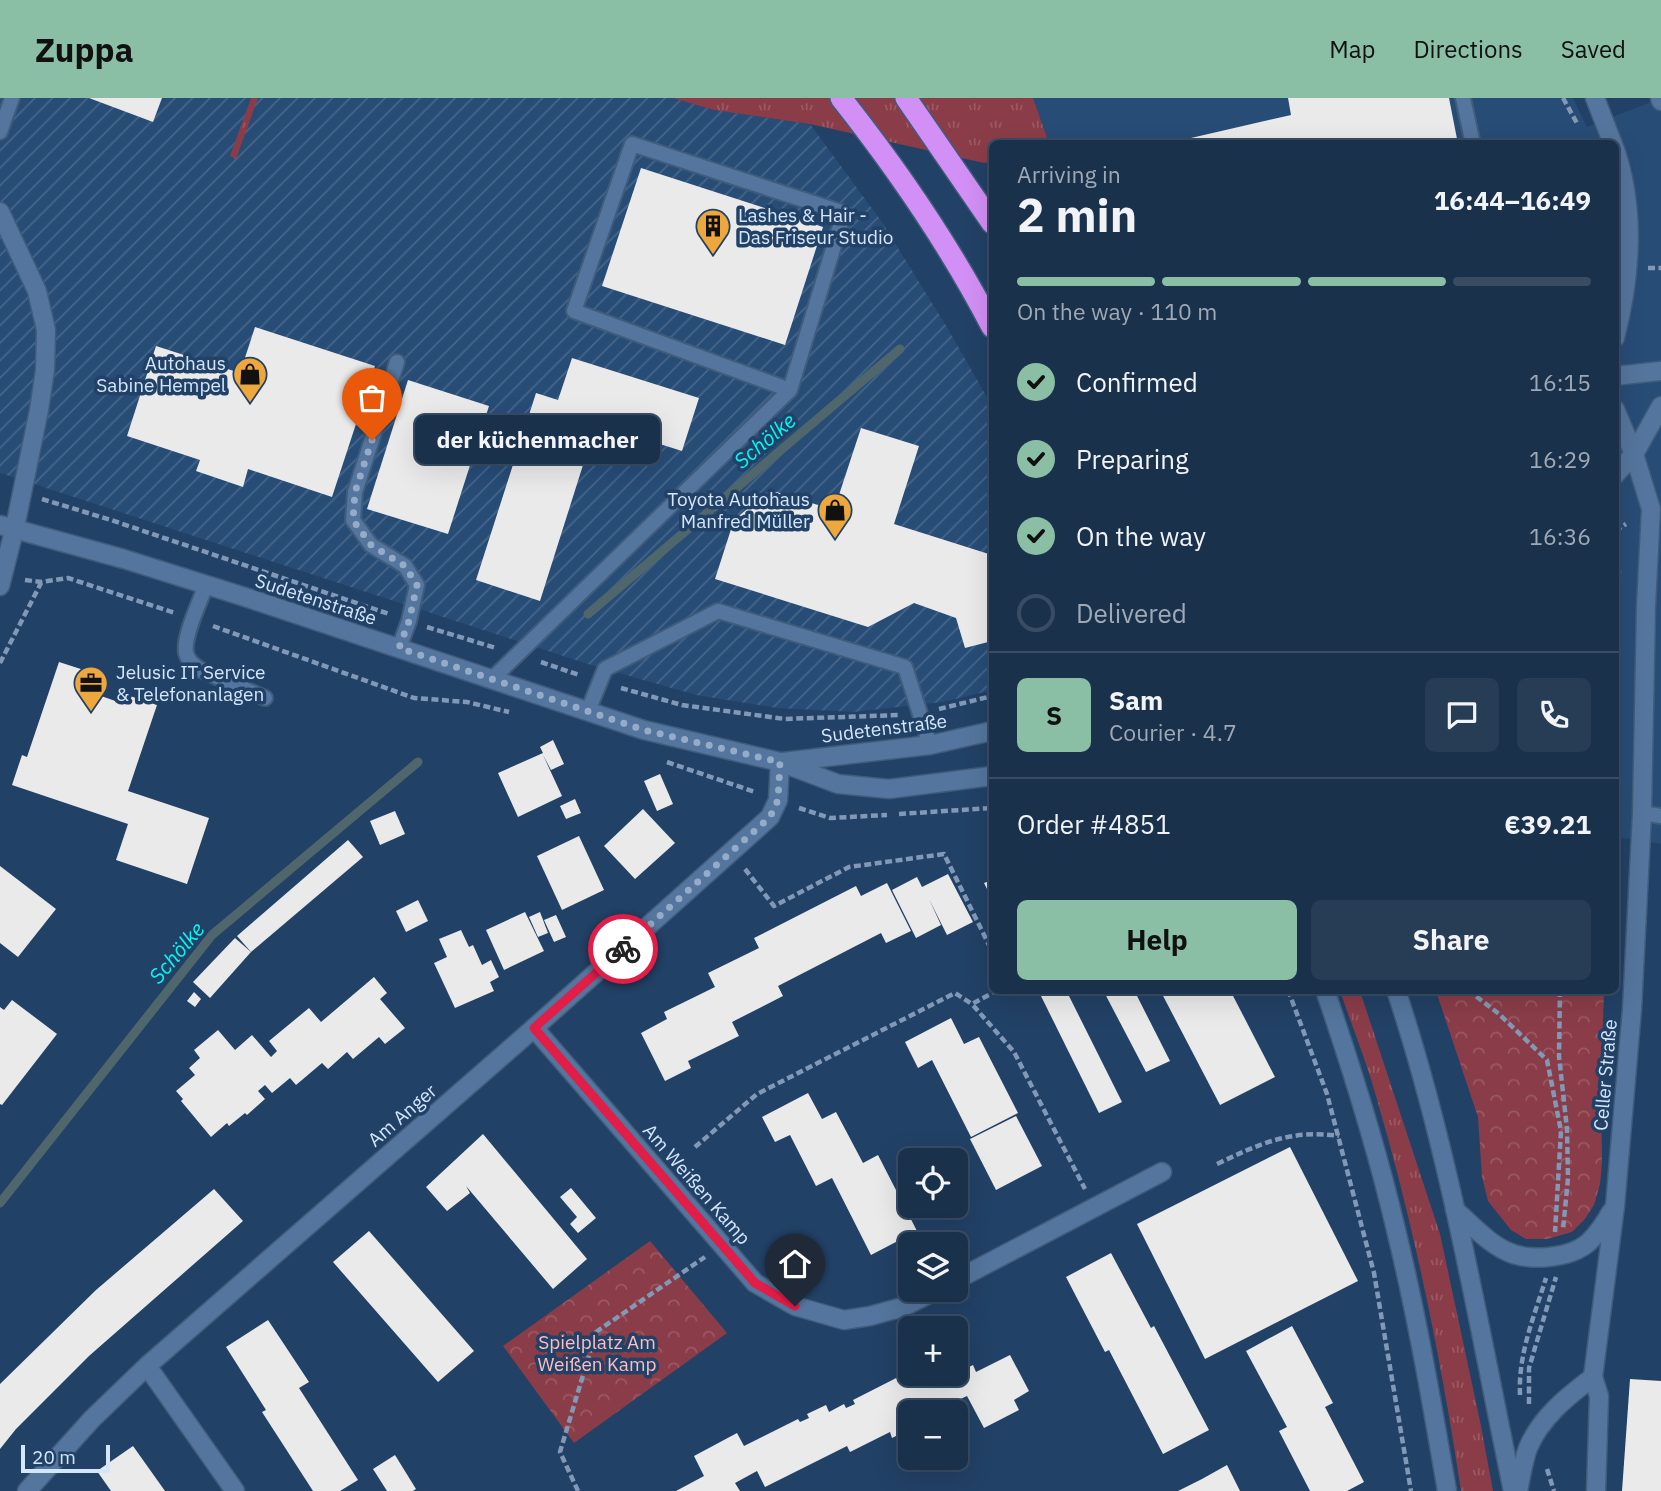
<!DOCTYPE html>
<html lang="en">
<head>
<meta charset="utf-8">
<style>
	:root { --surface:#1a314c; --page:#273d56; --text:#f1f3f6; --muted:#9fa9b5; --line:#384c64; --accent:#8abfa5 }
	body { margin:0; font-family:"IBM Plex Sans",sans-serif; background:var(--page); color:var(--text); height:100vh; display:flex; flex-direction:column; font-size:26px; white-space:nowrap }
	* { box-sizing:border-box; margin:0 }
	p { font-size:23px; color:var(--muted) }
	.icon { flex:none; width:38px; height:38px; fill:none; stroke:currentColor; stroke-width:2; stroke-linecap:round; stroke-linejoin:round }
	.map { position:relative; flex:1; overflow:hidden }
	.side { position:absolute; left:989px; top:42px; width:630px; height:854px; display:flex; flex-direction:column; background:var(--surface); border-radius:10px; box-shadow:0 7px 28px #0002,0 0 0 2px var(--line) }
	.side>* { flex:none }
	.controls { position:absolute; left:898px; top:1050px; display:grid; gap:14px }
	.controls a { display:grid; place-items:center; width:70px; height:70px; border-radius:10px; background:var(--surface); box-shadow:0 7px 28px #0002,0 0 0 2px var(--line); font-size:35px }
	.scale { position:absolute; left:21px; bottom:18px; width:89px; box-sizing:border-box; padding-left:7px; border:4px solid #d3e6fc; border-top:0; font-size:19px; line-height:24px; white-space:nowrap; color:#d3e6fc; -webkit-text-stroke:5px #224166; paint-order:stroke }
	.pin { position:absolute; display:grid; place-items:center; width:60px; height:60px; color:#fff; margin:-72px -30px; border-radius:50% 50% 50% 0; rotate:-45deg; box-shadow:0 0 7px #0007 }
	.pin .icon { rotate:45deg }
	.courier { position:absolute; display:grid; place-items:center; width:70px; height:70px; margin:-35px; border:5px solid #e11d48; border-radius:50%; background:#fff; color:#222; box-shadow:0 2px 9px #0007 }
	.bubble { position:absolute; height:49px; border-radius:10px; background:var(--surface); box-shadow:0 7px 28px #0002,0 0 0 2px var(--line); font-size:23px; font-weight:800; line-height:49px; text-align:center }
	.summary em { font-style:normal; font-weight:800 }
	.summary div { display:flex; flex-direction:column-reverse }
	.summary { display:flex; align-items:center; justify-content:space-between; height:119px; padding:0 28px }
	h1 { font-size:46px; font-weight:800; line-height:52px }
	.bar { display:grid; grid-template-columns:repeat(4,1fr); gap:10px 7px; align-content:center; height:84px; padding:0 28px }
	.bar i { height:9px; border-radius:5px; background:var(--line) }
	.bar .active { background:var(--accent) }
	.bar p { grid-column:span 4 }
	.line { display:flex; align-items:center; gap:18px; padding:0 28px; border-top:2px solid var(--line) }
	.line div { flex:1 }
	.round { display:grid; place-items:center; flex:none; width:74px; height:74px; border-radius:10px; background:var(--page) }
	ol { padding:0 28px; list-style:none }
	li { display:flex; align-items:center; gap:21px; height:77px }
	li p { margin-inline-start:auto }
	li .icon { padding:7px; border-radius:50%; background:var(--accent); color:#111; stroke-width:4 }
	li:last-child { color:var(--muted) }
	li i { width:38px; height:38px; border:4px solid var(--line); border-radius:50% }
	.button { display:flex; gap:14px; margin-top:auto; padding:14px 28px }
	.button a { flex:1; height:80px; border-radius:10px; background:var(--accent); color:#111; font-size:28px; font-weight:800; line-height:80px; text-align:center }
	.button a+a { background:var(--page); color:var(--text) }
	header { display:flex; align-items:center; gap:42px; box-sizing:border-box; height:98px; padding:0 35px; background:var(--accent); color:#111 }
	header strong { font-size:33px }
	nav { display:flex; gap:38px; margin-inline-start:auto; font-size:24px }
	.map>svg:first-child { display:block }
	.built { fill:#274c76 }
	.industrial { fill:url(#industrial-furrows) }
	.grass { fill:url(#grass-tufts) }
	.park { fill:url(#park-crowns) }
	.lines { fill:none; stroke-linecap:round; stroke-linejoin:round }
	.stream { stroke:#4f676c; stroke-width:9 }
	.building { fill:#eaeaea }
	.service-casing { stroke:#405c7b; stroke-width:18 }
	.minor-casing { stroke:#405c7b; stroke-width:21 }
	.tertiary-casing { stroke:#405c7b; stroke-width:21 }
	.secondary-casing { stroke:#405c7b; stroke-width:21 }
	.motorway-casing { stroke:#405c7b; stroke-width:24 }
	.path { stroke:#8199b6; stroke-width:4.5; stroke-dasharray:7 3.5; stroke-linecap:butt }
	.service { stroke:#54759d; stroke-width:14 }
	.minor { stroke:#54759d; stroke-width:18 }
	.tertiary { stroke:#54759d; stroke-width:18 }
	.secondary { stroke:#54759d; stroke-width:18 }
	.motorway { stroke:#d28ff5; stroke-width:21 }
	.done { stroke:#95acc8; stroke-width:7; stroke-dasharray:0 12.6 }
	.route { stroke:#e11d48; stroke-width:9 }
	.labels { text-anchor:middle; stroke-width:7; stroke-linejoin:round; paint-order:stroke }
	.poi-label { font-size:19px; fill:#d3e6fc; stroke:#224166; text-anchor:start }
	.street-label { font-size:19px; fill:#d3e6fc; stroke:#224166 }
	.park-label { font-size:19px; fill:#ffbdc2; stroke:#224166 }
	.water-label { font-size:21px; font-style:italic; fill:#00f8f5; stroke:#224166 }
</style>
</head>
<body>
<header>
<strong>Zuppa</strong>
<nav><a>Map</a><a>Directions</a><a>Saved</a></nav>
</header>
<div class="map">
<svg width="1661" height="1393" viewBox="0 0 1661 1393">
	<defs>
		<pattern id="industrial-furrows" width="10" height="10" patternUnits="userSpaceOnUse" patternTransform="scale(1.75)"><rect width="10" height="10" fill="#274c76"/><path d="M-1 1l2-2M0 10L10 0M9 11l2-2" fill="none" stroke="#45668a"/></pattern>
		<pattern id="grass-tufts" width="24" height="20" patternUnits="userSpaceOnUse" patternTransform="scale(1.75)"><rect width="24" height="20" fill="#8a3d48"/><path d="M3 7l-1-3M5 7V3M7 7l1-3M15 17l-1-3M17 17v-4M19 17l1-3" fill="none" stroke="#9a5963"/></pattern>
		<pattern id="park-crowns" width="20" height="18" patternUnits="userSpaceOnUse" patternTransform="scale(1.75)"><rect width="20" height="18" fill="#8a3d48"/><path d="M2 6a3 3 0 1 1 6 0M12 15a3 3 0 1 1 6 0" fill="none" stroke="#9a5963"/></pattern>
	</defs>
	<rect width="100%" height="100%" fill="#224166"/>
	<polygon class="built" points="1033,0 1573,0 1587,29 1661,0 1661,746 1617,739 1621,473 1615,466 1615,46 1049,45"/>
	<polygon class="industrial" points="0,0 673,0 714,12 810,26 882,124 948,231 992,308 992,592 943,604 854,614 777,610 696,597 591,567 0,375"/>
	<g class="grass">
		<polygon points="251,0 258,0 236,61 230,58"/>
		<polygon points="673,0 1033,0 1049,45 992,46 992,63 984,65 810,26 714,12"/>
		<path d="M1340 893H1360L1440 1136 1481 1328 1493 1393H1461C1441 1260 1414 1127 1376 998 1366 962 1352 928 1340 893Z"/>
	</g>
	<g class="park">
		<polygon points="1436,893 1604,893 1601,985 1602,1064 1600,1086 1594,1107 1585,1121 1572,1134 1547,1141 1526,1141 1511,1132 1488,1103 1482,1079 1478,1019"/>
		<polygon points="650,1143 727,1235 574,1345 503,1248"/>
	</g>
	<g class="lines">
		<g class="stream">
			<polyline points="588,516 900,251"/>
			<polyline points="0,1105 212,837 418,664"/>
		</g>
	</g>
	<g class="building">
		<polygon points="89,0 162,0 153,24"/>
		<polygon points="1288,0 1449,0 1458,46 1165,46 1291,17"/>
		<polygon points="641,70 823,129 785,247 602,188"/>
		<polygon points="255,229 375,268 332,399 248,371 243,389 196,373 200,362 127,338 156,248 240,275"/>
		<polygon points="572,260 699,300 682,353 596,326 540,503 476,482 536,295 558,302"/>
		<polygon points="408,282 489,308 448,436 367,411"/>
		<polygon points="861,330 919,348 894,426 992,457 992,543 965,550 956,520 914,505 868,529 715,481 734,422 770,392 834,412"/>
		<polygon points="59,564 87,573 81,591 124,606 127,597 157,607 128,693 209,720 187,786 116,762 128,726 12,687 22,657 27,659"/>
		<polygon points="553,642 564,666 551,672 543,657 562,698 518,719 498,675 543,655 540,649"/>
		<polygon points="660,676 673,706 657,713 644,683"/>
		<polygon points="575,701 581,715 566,721 560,708"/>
		<polygon points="643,711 675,745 635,781 604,748"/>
		<polygon points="395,713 405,736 380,747 370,723"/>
		<polygon points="579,738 604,792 562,812 537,758"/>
		<polygon points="348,742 363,759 251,854 237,838"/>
		<polygon points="0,768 56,811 18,859 0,845"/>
		<polygon points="948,776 973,824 947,837 929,801 941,827 916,840 892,792 917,779 922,789"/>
		<polygon points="992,782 992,801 984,785"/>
		<polygon points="887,785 911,833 886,845 881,835 778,888 783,898 732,924 739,938 688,963 691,970 665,983 641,935 667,921 664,914 715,889 708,875 759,850 754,840 856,788 861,798"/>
		<polygon points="418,802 428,823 406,834 396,813"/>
		<polygon points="525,814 544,853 504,872 486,832"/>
		<polygon points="540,814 548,835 538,839 529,819"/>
		<polygon points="556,817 566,839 554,844 544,822"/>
		<polygon points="461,832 469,849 473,847 482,867 491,862 499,879 490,884 494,893 455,910 434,865 447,859 439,841"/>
		<polygon points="235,840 251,854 210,900 193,884"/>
		<polygon points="374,879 387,895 380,901 405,930 385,946 379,939 353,961 347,954 328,971 322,965 296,987 290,980 272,995 265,987 258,993 265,1001 247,1017 245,1015 229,1028 227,1025 211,1039 181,1003 183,1001 176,993 195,977 189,970 200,960 194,952 218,932 235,952 252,937 271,959 277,953 269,943 309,910 321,924"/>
		<polygon points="1038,892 1066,892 1122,1004 1099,1015"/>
		<polygon points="1103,892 1134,892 1170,963 1146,974"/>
		<polygon points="1160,892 1230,892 1275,979 1220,1007"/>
		<polygon points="194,894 201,901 195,909 187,903"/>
		<polygon points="12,902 57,936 2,1007 0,1006 0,909 4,912"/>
		<polygon points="951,920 964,946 979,939 1018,1015 971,1039 932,962 918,970 905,944"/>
		<polygon points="808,995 822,1021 836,1014 863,1065 878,1057 917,1133 871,1157 832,1080 816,1088 790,1037 775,1044 762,1019"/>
		<polygon points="1016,1018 1042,1068 996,1092 970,1041"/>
		<polygon points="483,1036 587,1161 553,1191 466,1088 470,1095 447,1113 426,1089"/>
		<polygon points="1290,1049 1358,1183 1205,1261 1137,1126"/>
		<polygon points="571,1090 596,1120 578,1135 570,1126 577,1119 560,1099"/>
		<polygon points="214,1091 243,1123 89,1258 16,1331 0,1351 0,1286 96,1192"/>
		<polygon points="369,1133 474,1253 438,1284 333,1164"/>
		<polygon points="1111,1155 1151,1230 1154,1228 1209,1332 1163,1356 1109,1252 1105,1254 1066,1179"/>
		<polygon points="268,1222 309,1284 299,1290 358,1382 340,1393 313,1393 262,1314 266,1312 226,1249"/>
		<polygon points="1292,1228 1333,1305 1325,1309 1364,1384 1347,1393 1310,1393 1279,1333 1287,1329 1246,1253"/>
		<polygon points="1010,1257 1029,1293 1014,1302 1019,1312 984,1330 967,1298 954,1304 952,1302 933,1312 934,1314 910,1314 910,1331 892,1340 890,1334 850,1354 847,1348 765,1389 757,1373 735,1385 740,1393 676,1393 704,1378 694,1358 737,1335 744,1348 798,1321 800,1324 809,1320 807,1316 826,1307 829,1314 844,1306 846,1310 855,1306 853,1302 910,1273 910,1276 956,1276 956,1262 961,1273 973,1267 976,1274"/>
		<polygon points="1630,1281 1661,1283 1661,1393 1622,1393"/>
		<polygon points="133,1348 165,1393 111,1393 97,1373"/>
		<polygon points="395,1357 416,1391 413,1393 387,1393 373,1371"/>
		<polygon points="1227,1367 1240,1393 1178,1393 1202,1381"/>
	</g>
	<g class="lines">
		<g class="service-casing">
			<g id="service">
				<polyline points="1463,0 1473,46"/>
				<polyline points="0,34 12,0"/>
				<polyline points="397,264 355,394 353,422 371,447 405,468 417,487 409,523 399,550"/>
				<path d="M206 487C200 504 183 538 186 555 188 563 194 568 201 572L265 600"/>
				<polyline points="492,581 790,292 574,213 632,46 844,115 790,292"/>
				<polyline points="588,613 605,571 718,513 905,569 930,647"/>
				<polyline points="1642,715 1661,718"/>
			</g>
		</g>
		<g class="minor-casing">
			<g id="minor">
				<polyline points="0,114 37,193 46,232 45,272 39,312 15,429 0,488"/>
				<polyline points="1615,278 1661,273"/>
				<polyline points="534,930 755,1185 795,1208 844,1222 870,1218 903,1209 937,1192"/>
				<path d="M1455 1112C1471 1126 1487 1144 1506 1153 1528 1164 1570 1161 1589 1144 1598 1135 1605 1125 1611 1114"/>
				<polyline points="956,1182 1162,1074"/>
				<polyline points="147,1268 235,1393"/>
				<polyline points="27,1393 92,1321 147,1268 534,930 770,719 778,702 780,664"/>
				<path d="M1518 1393C1521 1379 1523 1363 1528 1350 1541 1319 1568 1298 1593 1279"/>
				<polyline points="1596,1393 1599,1298 1593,1279 1615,1108 1632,911 1642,715 1646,508 1651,411 1634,356 1615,311"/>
			</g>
		</g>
		<g class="tertiary-casing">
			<g id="tertiary">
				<polyline points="0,427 124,461 248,500 644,632 780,664 838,686 889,691 992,678"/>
				<polyline points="783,664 930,647 992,633"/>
			</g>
		</g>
		<g class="secondary-casing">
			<g id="secondary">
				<polyline points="1595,0 1613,46"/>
				<polyline points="1660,0 1661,3"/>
				<path d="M1615 51C1636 113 1631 178 1615 240"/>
				<polyline points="1615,377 1634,356 1661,308"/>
				<path d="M1325 892C1352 971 1377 1051 1396 1132 1417 1218 1432 1306 1447 1393"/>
				<path d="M1396 892C1450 1055 1478 1225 1513 1393"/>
			</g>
		</g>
		<g class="motorway-casing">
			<g id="motorway">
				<path d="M841 0C897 71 950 148 992 229"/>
				<polyline points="906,0 992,125"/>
			</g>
		</g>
		<g class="path">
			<polyline points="1563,0 1578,27"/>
			<polyline points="1648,170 1661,170"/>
			<polyline points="42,401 111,422 389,516"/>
			<polyline points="1615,433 1626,426"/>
			<polyline points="1615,470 1619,474 1615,613"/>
			<polyline points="25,482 41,484 68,480 175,515"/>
			<polyline points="213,528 414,600 467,604 509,614"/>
			<polyline points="427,529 496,550"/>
			<polyline points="541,564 579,577"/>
			<polyline points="0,565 41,485"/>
			<polyline points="621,590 682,607 785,621 899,617"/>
			<polyline points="939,611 992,598"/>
			<polyline points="667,664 755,694"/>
			<polyline points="799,710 830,720 887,717"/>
			<polyline points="899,716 992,710"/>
			<polyline points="745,771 774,808 849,769 944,756 992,853"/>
			<polyline points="998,892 972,906 1014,954 1085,1091"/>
			<polyline points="1288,892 1327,996 1374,1175 1411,1393"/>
			<polyline points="1468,892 1499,916 1547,962 1561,1033 1555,1134"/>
			<polyline points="1560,892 1559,958 1567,1031 1568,1080 1563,1132"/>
			<polyline points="695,1049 757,996 955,895 972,906"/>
			<path d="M1217 1066C1259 1046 1291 1031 1339 1038"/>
			<path d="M1520 1297C1518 1256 1534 1219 1546 1180"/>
			<polyline points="1529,1306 1529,1270 1556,1179"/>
			<polyline points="1547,1371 1554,1393"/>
			<polyline points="578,1393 560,1354 596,1234 705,1159"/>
		</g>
		<use href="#service" class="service"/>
		<use href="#minor" class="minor"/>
		<use href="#tertiary" class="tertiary"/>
		<use href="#secondary" class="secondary"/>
		<use href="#motorway" class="motorway"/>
	</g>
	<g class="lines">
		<polyline class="done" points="372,342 355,394 353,422 371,447 405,468 417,487 409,523 399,550 644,632 780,664 778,702 770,719 623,851"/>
		<polyline class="route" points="623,851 534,930 755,1185 795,1208"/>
	</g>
	<defs>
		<g id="building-pin" transform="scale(1.75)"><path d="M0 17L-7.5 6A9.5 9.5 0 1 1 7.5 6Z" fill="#eea73c" stroke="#224166"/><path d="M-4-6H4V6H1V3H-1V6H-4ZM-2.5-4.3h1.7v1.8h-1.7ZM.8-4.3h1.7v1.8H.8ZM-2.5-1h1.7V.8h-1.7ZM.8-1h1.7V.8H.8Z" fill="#111"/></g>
		<g id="shop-pin" transform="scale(1.75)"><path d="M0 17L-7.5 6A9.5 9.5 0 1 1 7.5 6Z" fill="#eea73c" stroke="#224166"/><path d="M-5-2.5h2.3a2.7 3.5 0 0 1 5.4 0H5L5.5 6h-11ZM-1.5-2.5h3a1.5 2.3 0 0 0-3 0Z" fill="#111"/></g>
		<g id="office-pin" transform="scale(1.75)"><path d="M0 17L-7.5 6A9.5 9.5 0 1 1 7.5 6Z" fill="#eea73c" stroke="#224166"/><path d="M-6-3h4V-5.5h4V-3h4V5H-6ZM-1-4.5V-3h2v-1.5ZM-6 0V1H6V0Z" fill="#111"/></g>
	</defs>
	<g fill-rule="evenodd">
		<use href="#building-pin" x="713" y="128"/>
		<use href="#shop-pin" x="250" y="276"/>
		<use href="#shop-pin" x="835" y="412"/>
		<use href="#office-pin" x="91" y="585"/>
	</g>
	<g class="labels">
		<g class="poi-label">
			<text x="738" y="124">Lashes &amp; Hair -<tspan x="738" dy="22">Das Friseur Studio</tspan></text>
			<text x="226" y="272" text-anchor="end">Autohaus<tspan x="226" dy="22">Sabine Hempel</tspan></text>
			<text x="810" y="408" text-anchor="end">Toyota Autohaus<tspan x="810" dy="22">Manfred Müller</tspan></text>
			<text x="116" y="581">Jelusic IT Service<tspan x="116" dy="22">&amp; Telefonanlagen</tspan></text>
		</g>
		<g class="street-label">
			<text transform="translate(316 501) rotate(18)" y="7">Sudetenstraße</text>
			<text transform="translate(884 630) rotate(-7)" y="7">Sudetenstraße</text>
			<text transform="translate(1605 977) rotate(-85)" y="7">Celler Straße</text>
			<text transform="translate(402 1017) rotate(-41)" y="7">Am Anger</text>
			<text transform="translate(697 1086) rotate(49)" y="7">Am Weißen Kamp</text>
		</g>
		<g class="park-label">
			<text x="597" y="1251">Spielplatz Am<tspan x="597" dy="22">Weißen Kamp</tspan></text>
		</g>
		<g class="water-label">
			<text transform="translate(765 343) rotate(-40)" y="7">Schölke</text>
			<text transform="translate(177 855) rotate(-50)" y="7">Schölke</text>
		</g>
	</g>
</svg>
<div class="controls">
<a><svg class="icon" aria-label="locate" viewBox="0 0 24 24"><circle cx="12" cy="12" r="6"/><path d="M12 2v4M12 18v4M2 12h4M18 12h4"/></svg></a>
<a><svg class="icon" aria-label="layers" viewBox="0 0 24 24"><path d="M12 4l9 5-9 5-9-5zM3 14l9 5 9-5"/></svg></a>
<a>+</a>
<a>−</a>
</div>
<div class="scale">20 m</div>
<div class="pin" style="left:372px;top:342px;background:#ea580c"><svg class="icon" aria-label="bag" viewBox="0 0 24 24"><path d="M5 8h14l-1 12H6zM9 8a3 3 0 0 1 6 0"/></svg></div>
<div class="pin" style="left:795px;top:1208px;background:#1f2937"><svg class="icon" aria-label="home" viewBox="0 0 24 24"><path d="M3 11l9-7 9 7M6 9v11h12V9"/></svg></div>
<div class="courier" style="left:623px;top:851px"><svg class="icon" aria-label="bike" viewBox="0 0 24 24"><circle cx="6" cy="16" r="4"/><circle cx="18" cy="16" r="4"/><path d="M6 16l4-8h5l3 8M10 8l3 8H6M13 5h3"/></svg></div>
<div class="bubble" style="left:415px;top:317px;width:245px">der küchenmacher</div>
<section class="side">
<div class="summary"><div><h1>2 min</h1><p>Arriving in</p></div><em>16:44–16:49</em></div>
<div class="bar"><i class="active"></i><i class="active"></i><i class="active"></i><i></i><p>On the way · 110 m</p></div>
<ol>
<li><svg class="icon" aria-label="check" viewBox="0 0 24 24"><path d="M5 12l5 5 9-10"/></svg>Confirmed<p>16:15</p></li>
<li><svg class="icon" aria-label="check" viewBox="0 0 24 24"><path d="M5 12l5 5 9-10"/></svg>Preparing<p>16:29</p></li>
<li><svg class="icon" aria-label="check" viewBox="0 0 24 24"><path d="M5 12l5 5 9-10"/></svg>On the way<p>16:36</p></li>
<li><i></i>Delivered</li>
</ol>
<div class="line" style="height:126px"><b class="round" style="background:var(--accent);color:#111">S</b><div><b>Sam</b><p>Courier · 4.7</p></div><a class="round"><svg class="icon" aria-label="chat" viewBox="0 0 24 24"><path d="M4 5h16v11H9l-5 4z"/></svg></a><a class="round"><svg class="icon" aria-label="phone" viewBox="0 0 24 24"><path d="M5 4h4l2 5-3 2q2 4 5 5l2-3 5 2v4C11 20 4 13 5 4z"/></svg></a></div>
<div class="line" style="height:91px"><div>Order #4851</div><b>€39.21</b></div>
<div class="button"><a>Help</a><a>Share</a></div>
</section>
</div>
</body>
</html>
